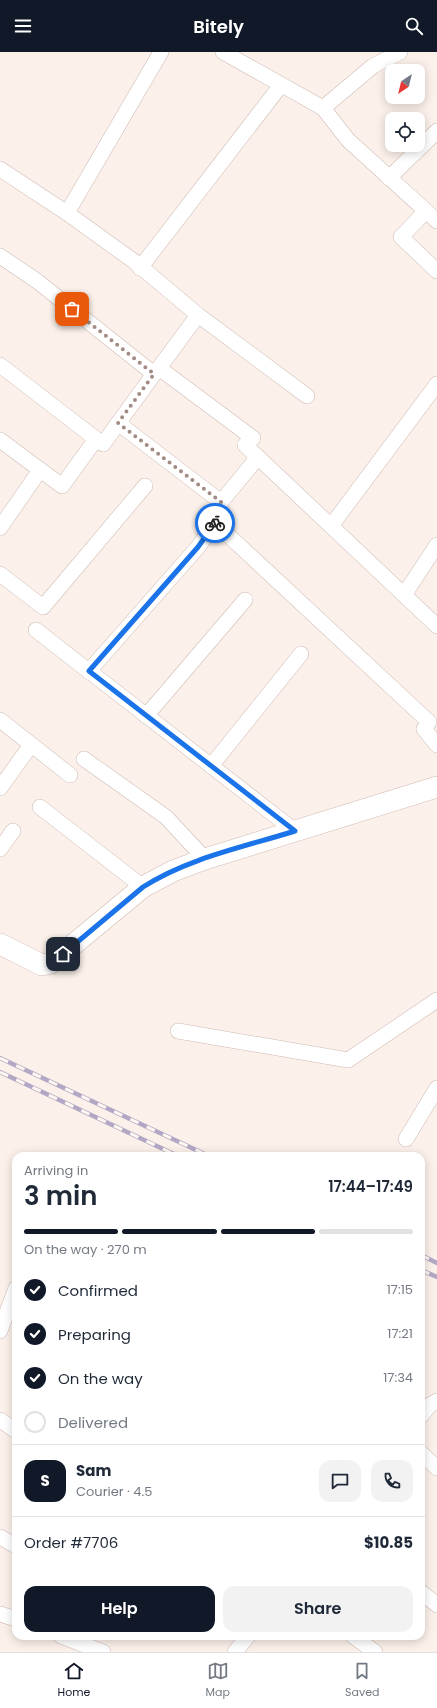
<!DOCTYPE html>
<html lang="en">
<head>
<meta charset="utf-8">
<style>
	:root { --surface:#fff; --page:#f2f2f3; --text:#1f2937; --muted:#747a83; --line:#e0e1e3; --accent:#111827 }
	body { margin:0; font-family:Poppins,sans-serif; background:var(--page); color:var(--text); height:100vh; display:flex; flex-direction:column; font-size:15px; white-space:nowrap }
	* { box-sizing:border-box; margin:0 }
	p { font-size:13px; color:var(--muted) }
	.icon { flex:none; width:22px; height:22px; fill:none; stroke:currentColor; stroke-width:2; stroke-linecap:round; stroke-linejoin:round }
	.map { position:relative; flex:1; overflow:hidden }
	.drawer { position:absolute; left:12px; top:1100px; width:413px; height:488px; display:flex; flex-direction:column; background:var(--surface); border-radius:12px; box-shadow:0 2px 10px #0003 }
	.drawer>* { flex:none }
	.needle { width:26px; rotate:215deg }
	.buttons { position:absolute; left:385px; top:12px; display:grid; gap:8px }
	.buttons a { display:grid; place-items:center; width:40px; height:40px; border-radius:8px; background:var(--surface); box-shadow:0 2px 10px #0003; font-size:20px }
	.pin { position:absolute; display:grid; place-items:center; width:34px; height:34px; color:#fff; margin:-17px; border-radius:8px; box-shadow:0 2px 6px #0006 }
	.courier { position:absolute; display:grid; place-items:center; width:40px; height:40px; margin:-20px; border:3px solid #1a73e8; border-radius:50%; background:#fff; color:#222; box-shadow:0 1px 5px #0007 }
	.headline em { font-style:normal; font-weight:600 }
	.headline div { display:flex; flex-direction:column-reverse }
	.headline { display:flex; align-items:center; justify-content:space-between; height:68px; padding:0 12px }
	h1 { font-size:26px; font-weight:600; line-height:30px }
	.bar { display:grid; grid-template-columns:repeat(4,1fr); gap:6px 4px; align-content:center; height:48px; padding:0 12px }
	.bar i { height:5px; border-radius:3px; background:var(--line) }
	.bar .on { background:var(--accent) }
	.bar p { grid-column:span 4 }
	.line { display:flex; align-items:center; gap:10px; padding:0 12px; border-top:1px solid var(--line) }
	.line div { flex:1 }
	.round { display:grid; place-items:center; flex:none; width:42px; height:42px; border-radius:12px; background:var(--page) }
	ol { padding:0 12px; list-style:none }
	li { display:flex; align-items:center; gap:12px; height:44px }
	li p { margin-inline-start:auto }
	li .icon { padding:4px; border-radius:50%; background:var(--accent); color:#fff; stroke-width:4 }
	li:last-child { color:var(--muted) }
	li i { width:22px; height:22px; border:2px solid var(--line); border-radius:50% }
	.primary-button { display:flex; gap:8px; margin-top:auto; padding:8px 12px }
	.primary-button a { flex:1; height:46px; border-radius:12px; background:var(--accent); color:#fff; font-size:16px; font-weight:600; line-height:46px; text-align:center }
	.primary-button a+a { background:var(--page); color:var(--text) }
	header { display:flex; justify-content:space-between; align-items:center; height:52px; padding:0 12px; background:var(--accent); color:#fff; font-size:18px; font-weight:600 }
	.dock { display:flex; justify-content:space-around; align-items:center; height:56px; border-top:1px solid var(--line); background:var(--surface); font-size:11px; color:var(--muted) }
	.dock a { display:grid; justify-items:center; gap:2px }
	.dock .on { color:var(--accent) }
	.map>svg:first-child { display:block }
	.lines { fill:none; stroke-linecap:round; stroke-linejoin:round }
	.street-casing { stroke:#cebab3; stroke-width:16 }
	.secondary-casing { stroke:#d1b9b1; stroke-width:22 }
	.street { stroke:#fff; stroke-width:15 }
	.secondary { stroke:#fff; stroke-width:21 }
	.rail-casing { stroke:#b2a8c5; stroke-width:4.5 }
	.rail { stroke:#fef6f0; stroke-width:3; stroke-dasharray:9; stroke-linecap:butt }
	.done { stroke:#a38c85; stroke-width:4; stroke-dasharray:0 7.2 }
	.route { stroke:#1a73e8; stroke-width:5 }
</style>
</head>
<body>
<header><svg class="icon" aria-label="menu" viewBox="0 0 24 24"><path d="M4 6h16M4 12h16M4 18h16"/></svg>Bitely<svg class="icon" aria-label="search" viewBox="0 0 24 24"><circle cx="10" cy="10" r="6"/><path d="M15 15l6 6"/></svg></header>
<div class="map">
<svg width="437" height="1600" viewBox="0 0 437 1600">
	<rect width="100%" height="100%" fill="#fbf1ea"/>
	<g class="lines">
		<g class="street-casing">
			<g id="street">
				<polyline points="223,0 323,56"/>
				<polyline points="400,0 373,14 323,56 348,88 437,169"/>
				<polyline points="0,117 67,161 135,210 198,263"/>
				<polyline points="389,126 437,79"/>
				<polyline points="426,159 401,185 437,219"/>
				<polyline points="67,161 161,0"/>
				<polyline points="0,204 37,229 154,322 159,316 253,386 245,393 437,574"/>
				<polyline points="140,216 281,33"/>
				<polyline points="0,313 96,387"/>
				<polyline points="159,316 198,263 307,344"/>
				<polyline points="118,371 221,450"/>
				<polyline points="0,388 62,434 96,387 103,392 154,322"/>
				<polyline points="258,405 221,450 215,471 429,670 424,677 437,693"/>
				<polyline points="215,471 198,495 89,619 295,779"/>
				<polyline points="331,474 437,332"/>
				<polyline points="0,476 40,418"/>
				<polyline points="0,522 43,555 145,434"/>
				<polyline points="404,543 437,493"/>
				<polyline points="36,578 91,621"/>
				<polyline points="146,664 245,548"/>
				<polyline points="0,668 70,723"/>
				<polyline points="84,707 166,765 205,807"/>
				<polyline points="211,714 301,602"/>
				<polyline points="0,736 31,693"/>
				<polyline points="40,755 143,835"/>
				<polyline points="0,797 13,779"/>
				<polyline points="178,979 348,1008 437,948"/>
				<polyline points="406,1087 437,1036"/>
				<polyline points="0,1279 16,1236"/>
				<polyline points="421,1364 430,1353 437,1349"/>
				<polyline points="0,1368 16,1379"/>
				<polyline points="421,1401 437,1416"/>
				<polyline points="0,1485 16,1494"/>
				<polyline points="421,1540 437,1553"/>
				<polyline points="0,1562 16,1567"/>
				<polyline points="61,1584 103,1600"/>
				<polyline points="353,1584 375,1600"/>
				<polyline points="235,1600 248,1584"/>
			</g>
		</g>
		<g class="secondary-casing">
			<polyline id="secondary" points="0,892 42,913 51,911 143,835 173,819 205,807 437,735"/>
		</g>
		<use href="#street" class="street"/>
		<use href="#secondary" class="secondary"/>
		<g class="rail-casing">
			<g id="rail">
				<polyline points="0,1006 209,1104"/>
				<polyline points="0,1020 178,1104"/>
				<polyline points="421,1203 437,1211"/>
				<polyline points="421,1218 437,1225"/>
			</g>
		</g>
		<use href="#rail" class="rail"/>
	</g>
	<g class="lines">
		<polyline class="done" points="72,257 154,322 118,371 221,450 215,471"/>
		<path class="route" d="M63 902 143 835C188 806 244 795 295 779L89 619 198 495 215 471"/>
	</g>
</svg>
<div class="buttons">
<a><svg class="needle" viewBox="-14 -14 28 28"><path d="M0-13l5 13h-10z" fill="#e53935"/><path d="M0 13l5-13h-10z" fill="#747a83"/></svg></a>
<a><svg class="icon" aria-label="locate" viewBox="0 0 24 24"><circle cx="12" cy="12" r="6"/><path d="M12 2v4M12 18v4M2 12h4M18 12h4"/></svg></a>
</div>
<div class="pin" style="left:72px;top:257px;background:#ea580c"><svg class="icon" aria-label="bag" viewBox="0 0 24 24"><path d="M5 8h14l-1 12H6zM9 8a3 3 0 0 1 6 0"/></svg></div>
<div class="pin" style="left:63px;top:902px;background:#1f2937"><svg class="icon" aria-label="home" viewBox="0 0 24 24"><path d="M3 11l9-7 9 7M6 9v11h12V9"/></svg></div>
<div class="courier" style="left:215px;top:471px"><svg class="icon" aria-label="bike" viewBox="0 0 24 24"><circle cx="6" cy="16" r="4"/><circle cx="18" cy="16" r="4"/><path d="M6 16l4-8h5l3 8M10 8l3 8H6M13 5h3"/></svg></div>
<section class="drawer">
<div class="headline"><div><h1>3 min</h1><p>Arriving in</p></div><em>17:44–17:49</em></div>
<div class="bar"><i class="on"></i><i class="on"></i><i class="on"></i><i></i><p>On the way · 270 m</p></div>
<ol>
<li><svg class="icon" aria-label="check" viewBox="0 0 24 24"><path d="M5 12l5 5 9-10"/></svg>Confirmed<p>17:15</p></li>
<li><svg class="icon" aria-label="check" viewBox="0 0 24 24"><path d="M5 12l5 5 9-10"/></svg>Preparing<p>17:21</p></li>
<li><svg class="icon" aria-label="check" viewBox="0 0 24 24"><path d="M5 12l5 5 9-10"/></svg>On the way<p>17:34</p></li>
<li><i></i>Delivered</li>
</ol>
<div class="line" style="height:72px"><b class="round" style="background:var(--accent);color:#fff">S</b><div><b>Sam</b><p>Courier · 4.5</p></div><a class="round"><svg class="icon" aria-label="chat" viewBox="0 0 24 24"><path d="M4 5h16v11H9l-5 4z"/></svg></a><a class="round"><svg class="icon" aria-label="phone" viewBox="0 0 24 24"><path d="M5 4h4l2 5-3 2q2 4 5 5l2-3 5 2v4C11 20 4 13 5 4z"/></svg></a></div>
<div class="line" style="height:52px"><div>Order #7706</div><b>$10.85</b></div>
<div class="primary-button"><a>Help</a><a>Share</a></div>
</section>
</div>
<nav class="dock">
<a class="on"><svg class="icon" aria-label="home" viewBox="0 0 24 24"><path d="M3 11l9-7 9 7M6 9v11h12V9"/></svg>Home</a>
<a><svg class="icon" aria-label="map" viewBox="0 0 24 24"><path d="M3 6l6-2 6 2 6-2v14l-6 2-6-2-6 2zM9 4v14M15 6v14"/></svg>Map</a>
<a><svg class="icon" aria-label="saved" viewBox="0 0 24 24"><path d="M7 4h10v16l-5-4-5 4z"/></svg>Saved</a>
</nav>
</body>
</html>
